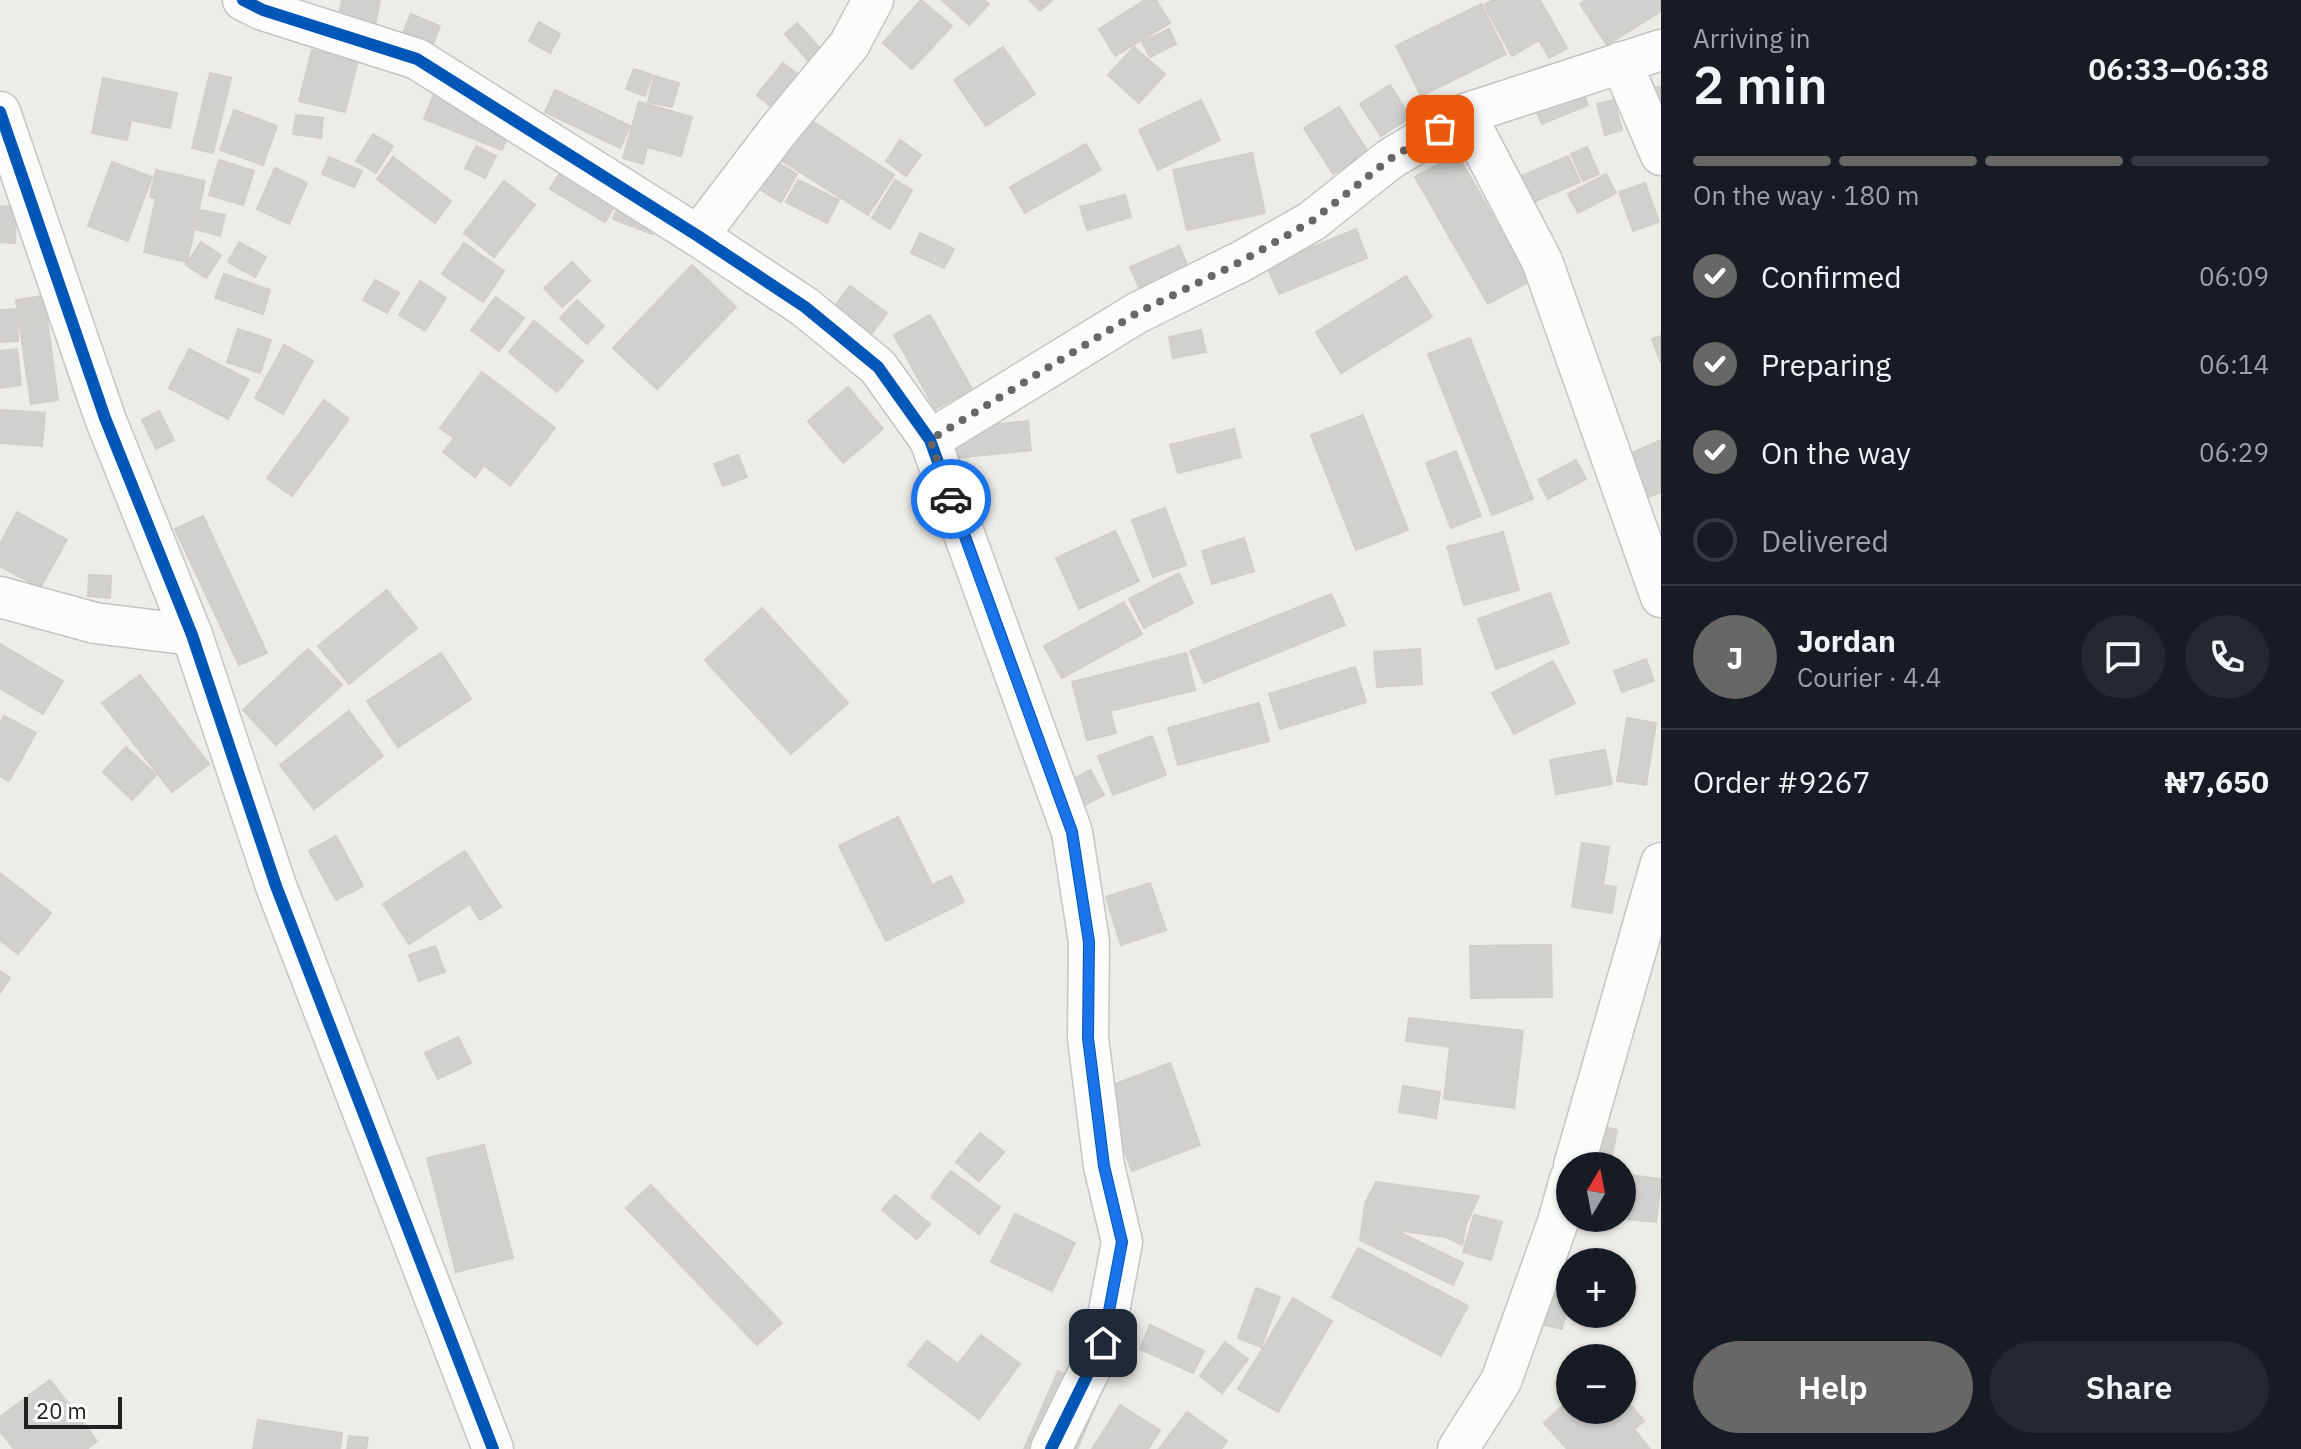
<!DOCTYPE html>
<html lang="en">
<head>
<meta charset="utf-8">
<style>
	:root { --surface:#171b24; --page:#242831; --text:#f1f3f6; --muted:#9ea1a6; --line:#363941; --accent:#686766 }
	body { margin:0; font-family:"IBM Plex Sans",sans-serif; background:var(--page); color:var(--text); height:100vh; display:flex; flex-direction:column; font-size:30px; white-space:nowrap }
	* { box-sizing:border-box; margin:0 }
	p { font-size:26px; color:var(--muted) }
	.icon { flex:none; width:44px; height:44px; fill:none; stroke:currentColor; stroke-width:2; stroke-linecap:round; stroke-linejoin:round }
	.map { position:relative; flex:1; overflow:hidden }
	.panel { display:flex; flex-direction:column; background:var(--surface); width:640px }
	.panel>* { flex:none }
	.needle { width:52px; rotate:10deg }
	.controls { position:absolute; left:1556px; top:1152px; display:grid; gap:16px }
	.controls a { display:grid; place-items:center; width:80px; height:80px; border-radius:50%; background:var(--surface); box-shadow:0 2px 6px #0004; font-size:40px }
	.scale { position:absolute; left:24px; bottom:20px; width:98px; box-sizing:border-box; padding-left:8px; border:4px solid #202020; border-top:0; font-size:22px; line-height:28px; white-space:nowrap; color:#202020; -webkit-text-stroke:6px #fff; paint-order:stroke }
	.pin { position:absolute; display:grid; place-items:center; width:68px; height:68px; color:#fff; margin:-34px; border-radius:16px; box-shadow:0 4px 12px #0006 }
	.courier { position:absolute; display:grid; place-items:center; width:80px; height:80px; margin:-40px; border:6px solid #1a73e8; border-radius:50%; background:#fff; color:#222; box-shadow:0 2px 10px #0007 }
	.headline em { font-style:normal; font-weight:600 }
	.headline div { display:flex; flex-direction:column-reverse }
	.headline { display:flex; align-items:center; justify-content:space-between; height:136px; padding:0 32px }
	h1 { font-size:52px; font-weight:600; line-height:60px }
	.bar { display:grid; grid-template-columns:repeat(4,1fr); gap:12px 8px; align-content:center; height:96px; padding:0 32px }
	.bar i { height:10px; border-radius:6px; background:var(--line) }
	.bar .current { background:var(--accent) }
	.bar p { grid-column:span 4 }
	.line { display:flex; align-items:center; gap:20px; padding:0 32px; border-top:2px solid var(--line) }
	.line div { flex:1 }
	.round { display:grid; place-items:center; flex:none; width:84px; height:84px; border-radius:42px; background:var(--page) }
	ol { padding:0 32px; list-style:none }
	li { display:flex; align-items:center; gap:24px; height:88px }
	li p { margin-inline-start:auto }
	li .icon { padding:8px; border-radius:50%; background:var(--accent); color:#fff; stroke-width:4 }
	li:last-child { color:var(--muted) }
	li i { width:44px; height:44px; border:4px solid var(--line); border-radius:50% }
	.action { display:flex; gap:16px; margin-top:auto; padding:16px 32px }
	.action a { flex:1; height:92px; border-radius:48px; background:var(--accent); color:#fff; font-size:32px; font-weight:600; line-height:92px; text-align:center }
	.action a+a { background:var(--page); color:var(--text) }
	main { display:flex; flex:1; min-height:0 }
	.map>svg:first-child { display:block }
	.building { fill:#d2d0ce; stroke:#d1ceca; stroke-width:2 }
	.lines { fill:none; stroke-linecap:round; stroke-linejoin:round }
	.minor-casing { stroke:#c5c4c3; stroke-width:43 }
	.minor { stroke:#fcfcfc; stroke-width:40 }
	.cycleway-casing { stroke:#fff; stroke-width:17 }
	.cycleway { stroke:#0057b8; stroke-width:12 }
	.done { stroke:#686766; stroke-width:8; stroke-dasharray:0 14.4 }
	.route { stroke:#1a73e8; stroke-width:10 }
</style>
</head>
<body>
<main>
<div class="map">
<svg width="1661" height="1449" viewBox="0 0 1661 1449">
	<rect width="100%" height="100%" fill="#eeece9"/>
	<g class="building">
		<polygon points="342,0 380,0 374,31 338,24"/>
		<polygon points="921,0 952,26 912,69 883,43"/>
		<polygon points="942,0 984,0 989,4 969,25"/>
		<polygon points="1029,0 1052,0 1040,11"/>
		<polygon points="1145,0 1156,0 1170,23 1115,56 1099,29"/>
		<polygon points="1493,0 1540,0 1567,48 1549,58 1539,40 1512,56 1484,5"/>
		<polygon points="1586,0 1661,0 1661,11 1607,45 1580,4"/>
		<polygon points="1481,4 1506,54 1421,96 1396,46"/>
		<polygon points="411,14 440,26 432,47 402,35"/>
		<polygon points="539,22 560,34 550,53 529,41"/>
		<polygon points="797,23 825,54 812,65 785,34"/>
		<polygon points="1169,29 1176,44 1150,57 1142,42"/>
		<polygon points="1003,47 1035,94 986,126 954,80"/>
		<polygon points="1134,47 1165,74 1139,103 1108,75"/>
		<polygon points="312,50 358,61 345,112 299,101"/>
		<polygon points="783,63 804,79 778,112 757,95"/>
		<polygon points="634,69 652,75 645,96 626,89"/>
		<polygon points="210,73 231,78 213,153 192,148"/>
		<polygon points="654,76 679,83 672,107 648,102"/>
		<polygon points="103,78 177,93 170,128 131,120 127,140 92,133"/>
		<polygon points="1577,79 1588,105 1542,124 1531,98"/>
		<polygon points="1390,85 1410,117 1381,136 1360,104"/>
		<polygon points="1661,86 1661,117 1648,91"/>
		<polygon points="436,89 514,120 502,150 424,119"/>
		<polygon points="555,90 630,126 620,148 545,112"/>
		<polygon points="1201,100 1220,140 1158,170 1139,130"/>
		<polygon points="1614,100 1622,130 1605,135 1597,104"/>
		<polygon points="639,102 692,117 681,156 647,147 643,164 623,158"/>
		<polygon points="1339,107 1368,152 1333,174 1304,128"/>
		<polygon points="234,110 277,126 263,165 220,150"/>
		<polygon points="296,115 323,118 321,138 293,134"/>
		<polygon points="806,117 894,175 868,215 779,159"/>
		<polygon points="373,134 393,146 376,173 356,161"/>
		<polygon points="900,140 921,155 906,176 886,161"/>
		<polygon points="1086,144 1101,170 1025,213 1010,187"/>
		<polygon points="476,146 496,156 485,178 465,168"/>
		<polygon points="1587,147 1599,174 1583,181 1571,154"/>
		<polygon points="1252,153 1265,213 1187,230 1173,170"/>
		<polygon points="1457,154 1530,281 1488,304 1415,177"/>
		<polygon points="1568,156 1580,182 1522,207 1510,181"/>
		<polygon points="329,157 362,171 354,187 322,174"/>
		<polygon points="393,157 451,201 435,223 377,179"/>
		<polygon points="219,160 254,171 243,205 209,195"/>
		<polygon points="567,161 622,193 605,222 550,189"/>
		<polygon points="775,161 797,174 781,202 759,189"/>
		<polygon points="112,162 152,177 128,241 88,226"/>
		<polygon points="275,168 307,183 289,224 257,209"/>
		<polygon points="156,170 205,181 187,262 144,252 156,198 150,197"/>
		<polygon points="1606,174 1616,193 1578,213 1568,194"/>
		<polygon points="798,180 839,200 827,223 786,202"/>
		<polygon points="895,180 912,190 890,229 872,218"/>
		<polygon points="504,181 535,205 494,257 464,233"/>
		<polygon points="1645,183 1659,222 1633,231 1619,192"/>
		<polygon points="1125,195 1131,217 1087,230 1080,207"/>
		<polygon points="622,198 660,213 652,234 613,219"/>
		<polygon points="0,206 16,207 15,243 0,242"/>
		<polygon points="200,210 225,215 220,236 195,229"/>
		<polygon points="1356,229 1367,258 1279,294 1267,266"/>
		<polygon points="920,233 954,249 944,268 911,253"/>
		<polygon points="201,242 221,255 206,278 186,265"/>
		<polygon points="239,242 266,257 255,277 228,262"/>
		<polygon points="464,243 504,271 483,302 442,274"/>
		<polygon points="1179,246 1188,267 1139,288 1130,267"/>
		<polygon points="572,262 590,281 562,307 544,288"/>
		<polygon points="692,265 736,307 657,389 613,348"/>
		<polygon points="224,274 270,290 263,314 215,298"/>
		<polygon points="1406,276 1432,317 1341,373 1316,332"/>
		<polygon points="375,280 399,293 387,313 363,300"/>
		<polygon points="420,281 446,298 425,331 399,315"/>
		<polygon points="850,286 887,313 869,337 832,310"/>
		<polygon points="44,296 58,400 31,404 16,300"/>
		<polygon points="496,297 524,318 499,351 471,330"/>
		<polygon points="577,300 604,326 587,344 560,318"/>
		<polygon points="17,309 18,341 0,342 0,310"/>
		<polygon points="930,315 972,389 935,409 894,335"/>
		<polygon points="534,321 583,361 557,392 509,352"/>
		<polygon points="238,329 271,340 260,373 227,362"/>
		<polygon points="1201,330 1206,352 1173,358 1169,337"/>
		<polygon points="1661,336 1661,363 1652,339"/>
		<polygon points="1470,338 1533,499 1492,515 1428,354"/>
		<polygon points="284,345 313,361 283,414 255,398"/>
		<polygon points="17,349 21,385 0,388 0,351"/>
		<polygon points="189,349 249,380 228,419 169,388"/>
		<polygon points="482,372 555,428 510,486 484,465 475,477 443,452 454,438 440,428"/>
		<polygon points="848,387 883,429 843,463 808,421"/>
		<polygon points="324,400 349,419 292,496 267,478"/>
		<polygon points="0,410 45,413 42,446 0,443"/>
		<polygon points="159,411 174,440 156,449 142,420"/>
		<polygon points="1363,415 1408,530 1356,550 1311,435"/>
		<polygon points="1028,421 1031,450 957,458 954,429"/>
		<polygon points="1234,429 1241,457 1178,473 1170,445"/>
		<polygon points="1661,440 1661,492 1646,498 1627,455"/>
		<polygon points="1456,451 1481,516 1451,528 1426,463"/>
		<polygon points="738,455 747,477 723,486 714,464"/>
		<polygon points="1576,460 1586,479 1548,499 1538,480"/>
		<polygon points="1165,508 1186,565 1153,577 1132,520"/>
		<polygon points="17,512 67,540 40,588 0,566 0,544"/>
		<polygon points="203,516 267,653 239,665 175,529"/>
		<polygon points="1115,531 1139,581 1079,609 1056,558"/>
		<polygon points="1503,532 1519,590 1464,605 1447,547"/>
		<polygon points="1244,538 1254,571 1212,584 1202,551"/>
		<polygon points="1179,573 1193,603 1144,628 1129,599"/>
		<polygon points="89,575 111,576 110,598 88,596"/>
		<polygon points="387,590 417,628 349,684 318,646"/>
		<polygon points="1550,593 1569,643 1496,669 1478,619"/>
		<polygon points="1331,594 1345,625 1204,683 1190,651"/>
		<polygon points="1124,602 1142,634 1062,678 1044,646"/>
		<polygon points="762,608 848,703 791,754 705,660"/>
		<polygon points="0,644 63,681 43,714 0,688"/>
		<polygon points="308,649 342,685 276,745 243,710"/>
		<polygon points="1420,649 1422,684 1377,687 1374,652"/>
		<polygon points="441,653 471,699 398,747 367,701"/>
		<polygon points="1186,653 1195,690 1110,711 1116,733 1087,740 1072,682"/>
		<polygon points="1646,659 1654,681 1622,692 1614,671"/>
		<polygon points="1553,661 1575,703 1514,734 1492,693"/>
		<polygon points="1355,667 1366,702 1280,729 1269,694"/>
		<polygon points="140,675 209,764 172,792 102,703"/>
		<polygon points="1259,703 1269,741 1178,765 1168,728"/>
		<polygon points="349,711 383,756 314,809 280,765"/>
		<polygon points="4,716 36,733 9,781 0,776 0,723"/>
		<polygon points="1627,718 1656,723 1646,785 1617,781"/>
		<polygon points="1152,736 1166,775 1113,795 1098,756"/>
		<polygon points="126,747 156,775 132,800 103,772"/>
		<polygon points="1605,750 1612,784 1556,794 1550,760"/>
		<polygon points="1090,770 1104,795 1083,806 1069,782"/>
		<polygon points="898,817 932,885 951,876 964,902 886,941 839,846"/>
		<polygon points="336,836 363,886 336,900 309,851"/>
		<polygon points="1582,843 1609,847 1603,885 1616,887 1612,913 1572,907"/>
		<polygon points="465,851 501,907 480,920 470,904 409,944 383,904"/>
		<polygon points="0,873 51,913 18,954 0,940"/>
		<polygon points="1150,883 1166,930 1121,945 1106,897"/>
		<polygon points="1551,945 1552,997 1471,998 1470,946"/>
		<polygon points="435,946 445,972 419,981 409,955"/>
		<polygon points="0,971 10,978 0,993"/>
		<polygon points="1409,1018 1523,1031 1514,1108 1444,1099 1450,1047 1406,1041"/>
		<polygon points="458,1037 471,1063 438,1079 425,1053"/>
		<polygon points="1170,1063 1200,1145 1132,1171 1102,1089"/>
		<polygon points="1403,1086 1440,1092 1436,1118 1399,1112"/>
		<polygon points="1584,1122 1617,1130 1610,1166 1575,1166"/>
		<polygon points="980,1133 1004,1152 979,1181 956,1162"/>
		<polygon points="484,1145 513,1258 456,1272 427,1158"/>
		<polygon points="951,1171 1000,1207 979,1234 931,1197"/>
		<polygon points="1622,1174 1661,1179 1656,1222 1617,1218 1622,1218"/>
		<polygon points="1376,1182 1479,1196 1466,1224 1462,1245 1446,1237 1395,1230 1463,1263 1453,1285 1360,1240 1365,1204"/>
		<polygon points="651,1185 782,1323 757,1345 626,1208"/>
		<polygon points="895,1195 930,1224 917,1239 882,1210"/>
		<polygon points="1015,1214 1075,1243 1052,1291 991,1262"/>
		<polygon points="1474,1215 1502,1222 1491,1260 1463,1252"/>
		<polygon points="1358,1248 1468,1306 1441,1356 1332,1297"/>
		<polygon points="1256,1288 1280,1297 1261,1347 1238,1338"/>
		<polygon points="1544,1292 1569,1298 1562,1329 1536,1323"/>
		<polygon points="1293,1298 1332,1321 1278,1412 1238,1389"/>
		<polygon points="1150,1325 1204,1351 1193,1373 1140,1349"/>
		<polygon points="981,1335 1020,1364 979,1419 908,1365 927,1341 958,1364"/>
		<polygon points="1225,1342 1248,1359 1222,1393 1200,1376"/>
		<polygon points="1058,1371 1102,1391 1077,1449 1024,1449"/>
		<polygon points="50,1380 97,1441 87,1449 14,1449 0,1431 0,1417"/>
		<polygon points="1623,1396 1644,1421 1634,1429 1650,1449 1567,1449 1544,1423 1570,1399 1570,1410 1622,1410"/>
		<polygon points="1120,1405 1160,1430 1148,1449 1092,1449"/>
		<polygon points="1187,1412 1227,1441 1221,1449 1159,1449"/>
		<polygon points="258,1420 342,1433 340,1449 253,1449"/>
		<polygon points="349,1436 368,1438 366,1449 347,1449"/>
	</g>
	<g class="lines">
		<g class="minor-casing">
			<g id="minor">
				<polyline points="243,0 263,10 417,59 698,236 805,307 878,367 930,440 1072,832 1089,942 1088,1038 1104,1166 1122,1242 1103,1343 1051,1449"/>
				<polyline points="1621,62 1661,155"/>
				<polyline points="0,112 105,418 192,635 276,886 493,1449"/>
				<polyline points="1465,114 1542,261 1661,597"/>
				<polyline points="698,236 777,132 849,45 873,0"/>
				<polyline points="930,440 1137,313 1242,261 1312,221 1390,159 1465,114 1661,50"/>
				<polyline points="0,597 95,623 192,635"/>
				<polyline points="1574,1166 1661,863"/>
				<polyline points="1458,1449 1501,1381 1558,1222 1570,1179"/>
			</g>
		</g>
		<use href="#minor" class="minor"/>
		<g class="cycleway-casing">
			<g id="cycleway">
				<polyline points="243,0 263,10 417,59 698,236 805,307 878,367 930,440 1072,832 1089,942 1088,1038 1104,1166 1122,1242 1103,1343 1051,1449"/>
				<polyline points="0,112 105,418 192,635 276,886 493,1449"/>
			</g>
		</g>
		<use href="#cycleway" class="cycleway"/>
	</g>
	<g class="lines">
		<polyline class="done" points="951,499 930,440 1137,313 1242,261 1312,221 1390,159 1440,129"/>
		<polyline class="route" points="951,499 1072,832 1089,942 1088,1038 1104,1166 1122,1242 1103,1343"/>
	</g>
</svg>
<div class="controls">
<a><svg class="needle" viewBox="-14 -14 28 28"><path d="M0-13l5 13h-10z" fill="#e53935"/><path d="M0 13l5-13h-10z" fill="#9ea1a6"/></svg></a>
<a>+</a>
<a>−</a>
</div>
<div class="scale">20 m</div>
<div class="pin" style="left:1440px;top:129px;background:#ea580c"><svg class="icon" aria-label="bag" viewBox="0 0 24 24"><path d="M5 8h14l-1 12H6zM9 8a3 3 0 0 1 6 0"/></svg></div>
<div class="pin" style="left:1103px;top:1343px;background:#1f2937"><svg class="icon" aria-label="home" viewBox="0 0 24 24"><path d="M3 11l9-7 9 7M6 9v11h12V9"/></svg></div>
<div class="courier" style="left:951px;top:499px"><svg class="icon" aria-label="car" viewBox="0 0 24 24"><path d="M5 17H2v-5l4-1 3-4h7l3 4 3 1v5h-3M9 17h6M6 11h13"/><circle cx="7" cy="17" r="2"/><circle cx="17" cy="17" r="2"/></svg></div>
</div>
<section class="panel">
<div class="headline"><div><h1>2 min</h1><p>Arriving in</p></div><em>06:33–06:38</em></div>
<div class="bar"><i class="current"></i><i class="current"></i><i class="current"></i><i></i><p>On the way · 180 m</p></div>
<ol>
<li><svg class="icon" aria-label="check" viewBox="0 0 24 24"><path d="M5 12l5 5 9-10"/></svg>Confirmed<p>06:09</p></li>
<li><svg class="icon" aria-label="check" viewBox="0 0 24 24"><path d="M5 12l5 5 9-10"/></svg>Preparing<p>06:14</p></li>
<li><svg class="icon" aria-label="check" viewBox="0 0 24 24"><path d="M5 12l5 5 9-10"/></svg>On the way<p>06:29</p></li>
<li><i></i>Delivered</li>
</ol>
<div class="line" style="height:144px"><b class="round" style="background:var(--accent);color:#fff">J</b><div><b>Jordan</b><p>Courier · 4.4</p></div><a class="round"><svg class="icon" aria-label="chat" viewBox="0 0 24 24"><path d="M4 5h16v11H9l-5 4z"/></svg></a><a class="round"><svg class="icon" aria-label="phone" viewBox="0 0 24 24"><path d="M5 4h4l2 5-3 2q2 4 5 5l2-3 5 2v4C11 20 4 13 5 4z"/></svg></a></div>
<div class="line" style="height:104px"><div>Order #9267</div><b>₦7,650</b></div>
<div class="action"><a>Help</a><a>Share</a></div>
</section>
</main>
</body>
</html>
